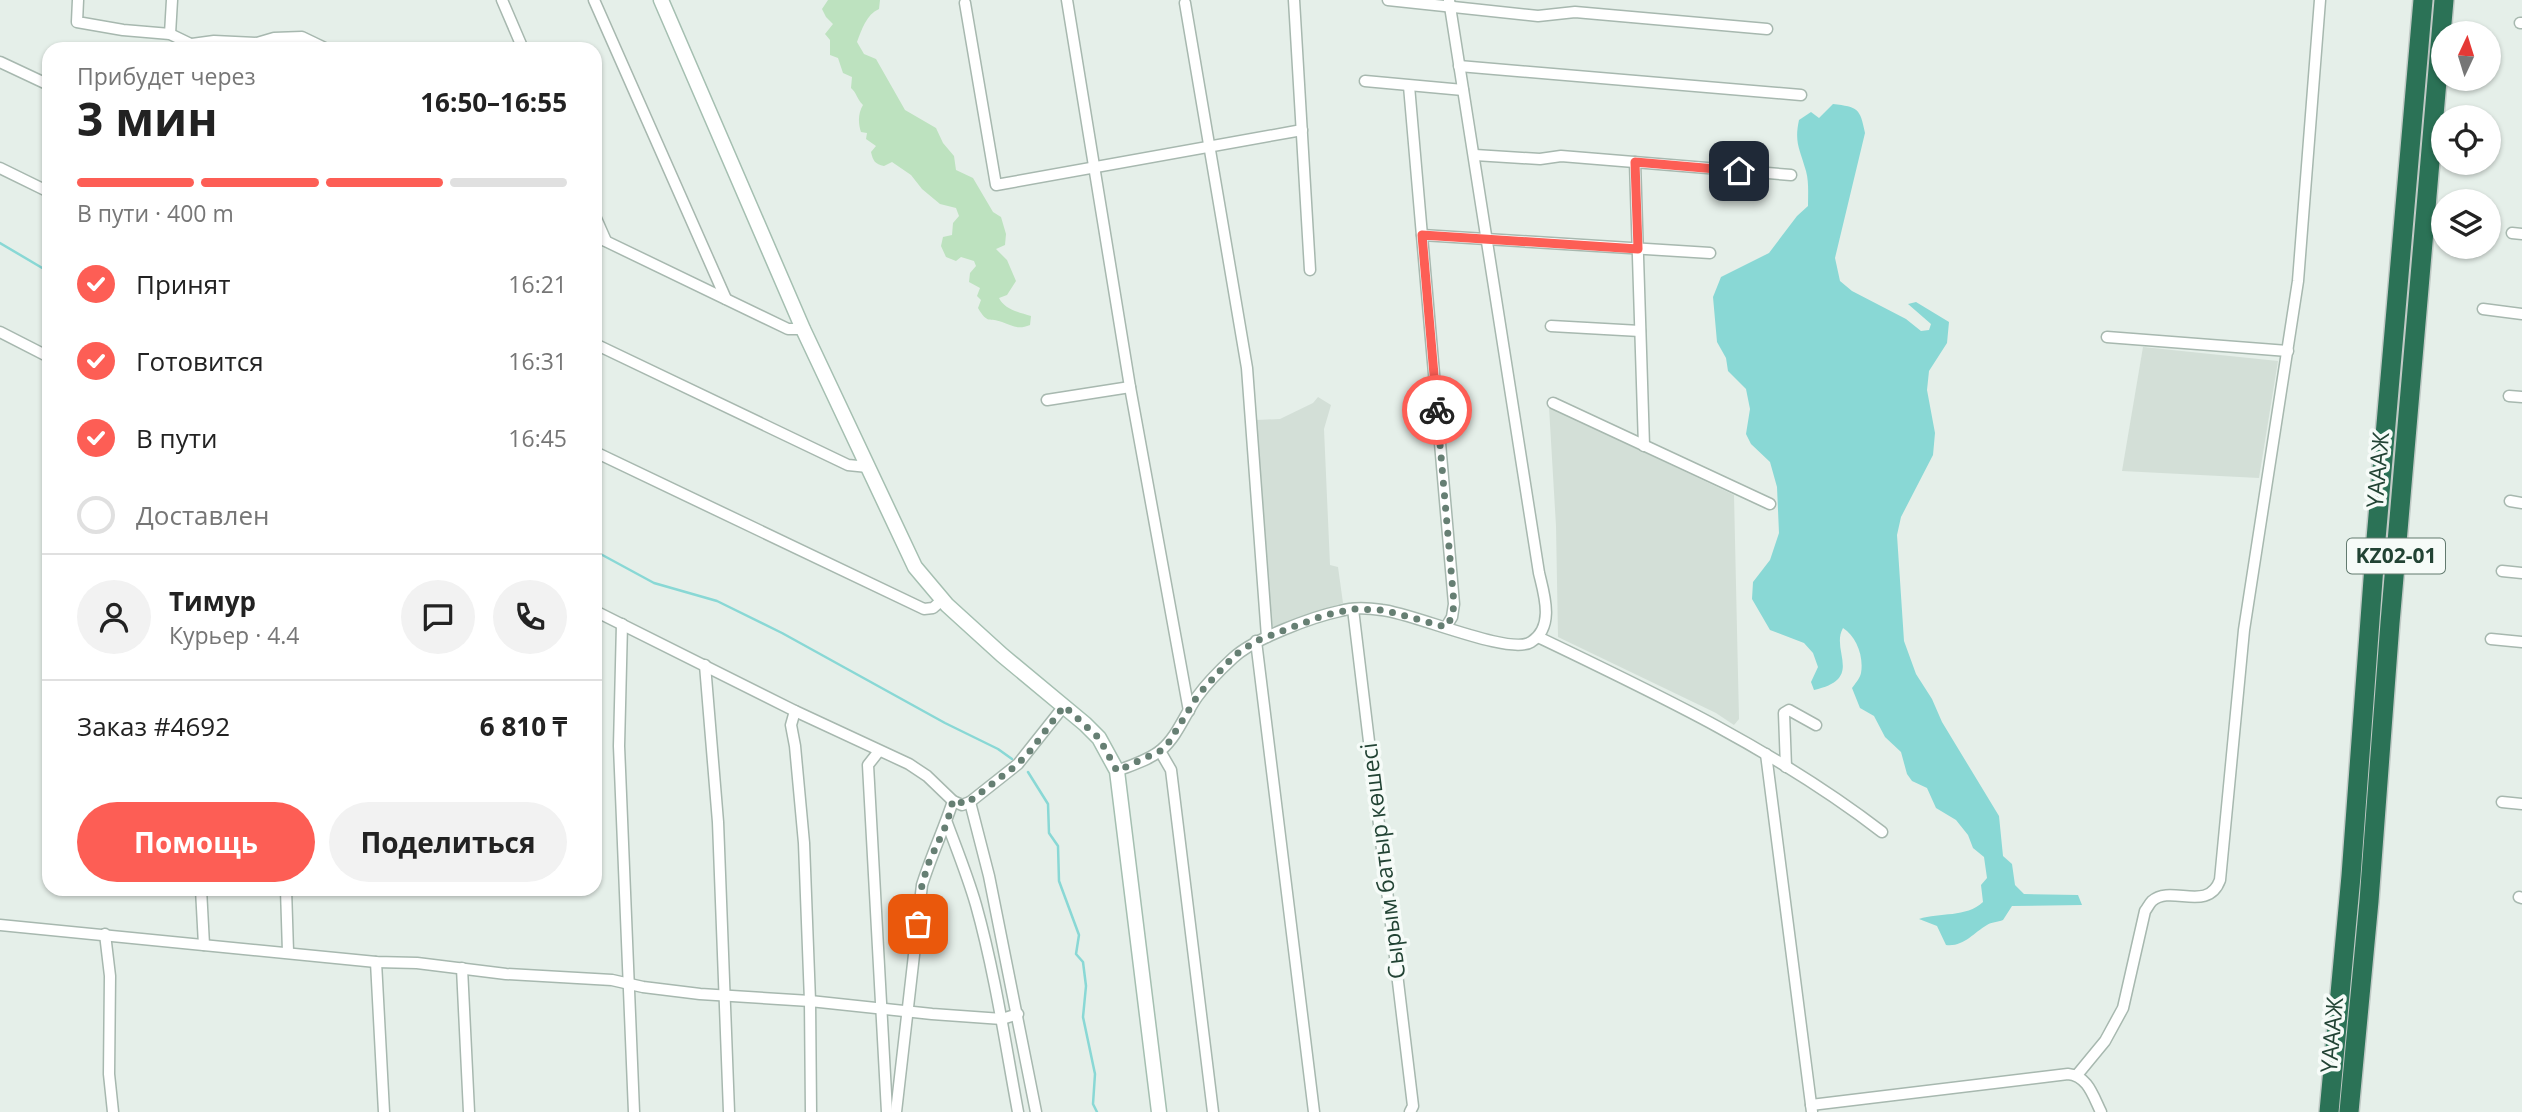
<!DOCTYPE html>
<html lang="ru">
<head>
<meta charset="utf-8">
<style>
	:root { --surface:#fff; --page:#f2f2f2; --text:#222; --muted:#767676; --line:#e0e0e0; --accent:#fd5e55 }
	body { margin:0; font-family:"Open Sans",sans-serif; background:var(--page); color:var(--text); height:100vh; display:flex; flex-direction:column; font-size:26px; white-space:nowrap }
	* { box-sizing:border-box; margin:0 }
	p { font-size:23px; color:var(--muted) }
	.icon { flex:none; width:38px; height:38px; fill:none; stroke:currentColor; stroke-width:2; stroke-linecap:round; stroke-linejoin:round }
	.map { position:relative; flex:1; overflow:hidden }
	.drawer { position:absolute; left:42px; top:42px; width:560px; height:854px; display:flex; flex-direction:column; background:var(--surface); border-radius:21px; box-shadow:0 2px 5px #0004 }
	.drawer>* { flex:none }
	.needle { width:46px; rotate:4deg }
	.controls { position:absolute; left:2431px; top:21px; display:grid; gap:14px }
	.controls a { display:grid; place-items:center; width:70px; height:70px; border-radius:50%; background:var(--surface); box-shadow:0 2px 5px #0004; font-size:35px }
	.pin { position:absolute; display:grid; place-items:center; width:60px; height:60px; color:#fff; margin:-30px; border-radius:14px; box-shadow:0 4px 10px #0006 }
	.courier { position:absolute; display:grid; place-items:center; width:70px; height:70px; margin:-35px; border:5px solid #fd5e55; border-radius:50%; background:#fff; color:#222; box-shadow:0 2px 9px #0007 }
	.head em { font-style:normal; font-weight:700 }
	.head div { display:flex; flex-direction:column-reverse }
	.head { display:flex; align-items:center; justify-content:space-between; height:119px; padding:0 35px }
	h1 { font-size:46px; font-weight:700; line-height:52px }
	.bar { display:grid; grid-template-columns:repeat(4,1fr); gap:10px 7px; align-content:center; height:84px; padding:0 35px }
	.bar i { height:9px; border-radius:5px; background:var(--line) }
	.bar .selected { background:var(--accent) }
	.bar p { grid-column:span 4 }
	.line { display:flex; align-items:center; gap:18px; padding:0 35px; border-top:2px solid var(--line) }
	.line div { flex:1 }
	.round { display:grid; place-items:center; flex:none; width:74px; height:74px; border-radius:37px; background:var(--page) }
	ol { padding:0 35px; list-style:none }
	li { display:flex; align-items:center; gap:21px; height:77px }
	li p { margin-inline-start:auto }
	li .icon { padding:7px; border-radius:50%; background:var(--accent); color:#fff; stroke-width:4 }
	li:last-child { color:var(--muted) }
	li i { width:38px; height:38px; border:4px solid var(--line); border-radius:50% }
	.cta { display:flex; gap:14px; margin-top:auto; padding:14px 35px }
	.cta a { flex:1; height:80px; border-radius:42px; background:var(--accent); color:#fff; font-size:28px; font-weight:700; line-height:80px; text-align:center }
	.cta a+a { background:var(--page); color:var(--text) }
	.map>svg:first-child { display:block }
	.built { fill:#d3dfd7 }
	.green { fill:#bde2bf }
	.water { fill:#89d8d5 }
	.lines { fill:none; stroke-linecap:round; stroke-linejoin:round }
	.stream { stroke:#89d8d5; stroke-width:2.5 }
	.street-casing { stroke:#a7b8af; stroke-width:13 }
	.secondary-casing { stroke:#a5bfb1; stroke-width:17 }
	.highway-casing { stroke:#c1cac6; stroke-width:22 }
	.street { stroke:#fff; stroke-width:10 }
	.secondary { stroke:#fff; stroke-width:14 }
	.highway { stroke:#2b7256; stroke-width:19 }
	.done { stroke:#667f73; stroke-width:7; stroke-dasharray:0 12.6 }
	.route { stroke:#fd5e55; stroke-width:9 }
	.labels { text-anchor:middle; stroke-width:7; stroke-linejoin:round; paint-order:stroke }
	.shield { fill:#f6fbf8; stroke:#627a6f; stroke-width:2 }
	.shield-label { font-size:21px; font-weight:bold; fill:#224334 }
	.street-label { font-size:23px; fill:#224334; stroke:#f6fbf8 }
</style>
</head>
<body>
<div class="map">
<svg width="2522" height="1112" viewBox="0 0 2522 1112">
	<rect width="100%" height="100%" fill="#e5efe9"/>
	<g class="built">
		<polygon points="2143,347 2278,361 2259,478 2122,471"/>
		<polygon points="1318,397 1331,405 1324,429 1330,565 1338,567 1343,603 1269,628 1256,420 1280,419 1313,403"/>
		<polygon points="1549,407 1734,495 1739,719 1734,725 1716,713 1558,637 1556,526"/>
	</g>
	<path class="green" d="M828 0H880L879 9C866 15 862 29 857 42L864 54 876 59 905 110 936 128 943 143 954 156 956 170 973 178 993 212 1001 217 1006 234 1005 245 996 249 1007 260 1016 281 1007 295 999 298C1004 309 1020 313 1031 316L1030 325C1018 330 1013 326 1002 322 989 317 988 325 978 308L981 300 977 296 980 288 969 282 970 273 976 266 974 261 961 257 956 261 946 257 941 246 943 237 952 235 953 223 959 216 956 208 940 204 922 189 911 175 892 162 884 166C875 164 873 161 871 152L876 146 866 139 867 133 861 132C858 123 858 113 863 105 856 98 857 93 851 88L852 77 843 73 838 58 830 55V40L825 34 833 24 826 17 822 9Z"/>
	<path class="water" d="M1833 104C1858 107 1860 108 1865 133L1835 258 1840 281 1852 291 1906 319 1921 331 1929 330 1931 324 1908 304 1916 302 1949 322 1947 343 1929 371 1927 390 1935 433 1933 455 1901 517 1897 535 1904 641 1916 674 1932 699 1942 722 1999 816 2003 856 2012 864 2015 885 2024 894 2078 895 2082 905 2012 906 2003 920C1998 922 1991 922 1987 925 1973 933 1964 947 1946 945L1937 926 1919 919C1940 912 1966 918 1983 902L1981 885 1987 878 1984 857 1973 848 1968 835 1956 820 1936 808 1927 788 1912 781 1907 774 1901 752 1885 737 1874 716 1860 708 1852 688C1855 684 1860 678 1861 673 1864 656 1856 636 1843 628 1830 651 1865 679 1814 690L1811 682 1818 667 1813 653 1804 643 1770 630 1752 599 1753 582 1770 560 1779 533 1777 487 1770 462 1751 444 1746 434 1750 409 1746 389 1728 371 1726 358 1717 342 1713 297 1721 277 1769 253 1797 216 1808 206C1808 195 1809 182 1806 171 1800 149 1794 143 1799 120L1811 112 1819 118Z"/>
	<g class="lines">
		<g class="stream">
			<polyline points="0,243 49,272"/>
			<polyline points="595,551 654,583 717,601 782,633 945,723 998,749 1012,759"/>
			<polyline points="1028,772 1048,804 1049,833 1058,846 1059,881 1079,935 1076,954 1083,962 1086,986 1083,1017 1095,1074 1093,1104 1097,1112"/>
		</g>
		<g class="street-casing">
			<g id="street">
				<polyline points="78,0 77,22 123,30 170,34 201,49"/>
				<polyline points="502,0 523,49"/>
				<polyline points="594,0 726,299"/>
				<polyline points="1067,0 1130,387 1189,711"/>
				<polyline points="1294,0 1310,270"/>
				<polyline points="1388,0 1538,16 1575,12 1767,29"/>
				<polyline points="965,3 996,185 1302,130"/>
				<polyline points="1185,3 1247,368 1267,637"/>
				<polyline points="2520,23 2522,23"/>
				<polyline points="170,34 172,0"/>
				<polyline points="192,44 214,41 257,43 274,38 302,37 327,49"/>
				<polyline points="0,62 49,85"/>
				<polyline points="1459,66 1801,95"/>
				<polyline points="1365,81 1463,90"/>
				<polyline points="1409,86 1454,604 1452,617 1446,627"/>
				<polyline points="1475,155 1540,159 1561,156 1791,175"/>
				<polyline points="1635,162 1644,446"/>
				<polyline points="0,168 49,192"/>
				<polyline points="595,216 606,241"/>
				<polyline points="2512,233 2522,234"/>
				<polyline points="1422,235 1710,253"/>
				<polyline points="595,236 788,329 803,329"/>
				<polyline points="2483,309 2522,314"/>
				<polyline points="1551,326 1640,331"/>
				<polyline points="0,332 49,357"/>
				<polyline points="2107,337 2288,351"/>
				<polyline points="595,344 848,465 868,467"/>
				<polyline points="2509,396 2522,397"/>
				<polyline points="1047,400 1130,387"/>
				<polyline points="1553,403 1770,504"/>
				<polyline points="595,452 924,609 933,608 942,600"/>
				<polyline points="2510,501 2522,503"/>
				<polyline points="2502,571 2522,573"/>
				<polyline points="1353,609 1413,1106 1410,1112"/>
				<polyline points="595,611 795,711 909,764 927,776 953,801 962,805 970,802 1018,764 1064,706"/>
				<polyline points="622,624 619,746 634,1112"/>
				<path d="M1538 637C1657 694 1777 751 1882 832"/>
				<polyline points="2491,639 2522,642"/>
				<polyline points="1256,641 1314,1112"/>
				<polyline points="705,665 718,822 729,1112"/>
				<polyline points="795,711 791,725 795,746 804,843 810,1001 811,1112"/>
				<polyline points="879,751 868,765 887,1112"/>
				<polyline points="1160,751 1171,770 1213,1112"/>
				<polyline points="1766,754 1812,1112"/>
				<polyline points="1786,767 1784,713 1789,710 1816,725"/>
				<path d="M1117 771C1132 765 1149 760 1161 750 1177 737 1185 714 1197 697 1207 683 1220 670 1233 658 1253 639 1312 617 1340 611 1353 607 1369 608 1382 610 1413 613 1510 656 1531 642 1555 627 1544 594 1539 573L1449 0"/>
				<polyline points="970,802 989,876 1036,1112"/>
				<polyline points="2502,802 2522,804"/>
				<path d="M947 823C957 850 968 877 976 905 995 973 1005 1042 1018 1112"/>
				<polyline points="201,889 204,945"/>
				<polyline points="286,889 288,952"/>
				<polyline points="2519,897 2522,898"/>
				<polyline points="0,925 376,962 417,963 506,974 612,980 643,987 700,994 810,1001 932,1014 1002,1019 1018,1014"/>
				<polyline points="105,934 110,976 109,1074 113,1112"/>
				<polyline points="376,962 384,1112"/>
				<polyline points="462,968 469,1112"/>
				<path d="M2077 1075 2105 1041 2123 1008 2145 911C2148 907 2149 904 2152 901 2171 884 2208 913 2220 880L2244 630 2298 281 2320 0"/>
				<path d="M1811 1105 2068 1074C2088 1076 2093 1096 2101 1112"/>
				<path d="M896 1112 922 885C931 856 944 829 953 801"/>
			</g>
		</g>
		<g class="secondary-casing">
			<polyline id="secondary" points="661,0 803,329 915,567 947,605 1002,655 1085,724 1099,738 1117,771 1159,1112"/>
		</g>
		<g class="highway-casing">
			<g id="highway">
				<polyline points="2329,1112 2351,876 2376,539 2423,0"/>
				<polyline points="2349,1112 2369,901 2390,623 2444,0"/>
			</g>
		</g>
		<use href="#street" class="street"/>
		<use href="#secondary" class="secondary"/>
		<use href="#highway" class="highway"/>
	</g>
	<g class="lines">
		<polyline class="done" points="918,924 922,884 929,862 947,823 953,800 966,804 1018,764 1031,750 1064,706 1099,738 1117,771 1160,751 1169,742 1198,695 1217,674 1235,655 1256,641 1322,616 1353,609 1383,610 1446,627 1452,617 1454,604 1437,410"/>
		<polyline class="route" points="1437,410 1422,235 1638,249 1635,162 1739,171"/>
	</g>
	<g class="labels">
		<rect class="shield" x="2347" y="538.5" width="98" height="35" rx="5"/>
		<g class="shield-label">
			<text x="2396" y="563">KZ02-01</text>
		</g>
		<g class="street-label">
			<text transform="translate(2378 470) rotate(-85)" y="8">ҮАААЖ</text>
			<text transform="translate(1383 861) rotate(-97)" y="8">Сырым батыр көшесі</text>
			<text transform="translate(2332 1035) rotate(-85)" y="8">ҮАААЖ</text>
		</g>
	</g>
</svg>
<div class="controls">
<a><svg class="needle" viewBox="-14 -14 28 28"><path d="M0-13l5 13h-10z" fill="#e53935"/><path d="M0 13l5-13h-10z" fill="#767676"/></svg></a>
<a><svg class="icon" aria-label="locate" viewBox="0 0 24 24"><circle cx="12" cy="12" r="6"/><path d="M12 2v4M12 18v4M2 12h4M18 12h4"/></svg></a>
<a><svg class="icon" aria-label="layers" viewBox="0 0 24 24"><path d="M12 4l9 5-9 5-9-5zM3 14l9 5 9-5"/></svg></a>
</div>
<div class="pin" style="left:918px;top:924px;background:#ea580c"><svg class="icon" aria-label="bag" viewBox="0 0 24 24"><path d="M5 8h14l-1 12H6zM9 8a3 3 0 0 1 6 0"/></svg></div>
<div class="pin" style="left:1739px;top:171px;background:#1f2937"><svg class="icon" aria-label="home" viewBox="0 0 24 24"><path d="M3 11l9-7 9 7M6 9v11h12V9"/></svg></div>
<div class="courier" style="left:1437px;top:410px"><svg class="icon" aria-label="bike" viewBox="0 0 24 24"><circle cx="6" cy="16" r="4"/><circle cx="18" cy="16" r="4"/><path d="M6 16l4-8h5l3 8M10 8l3 8H6M13 5h3"/></svg></div>
<section class="drawer">
<div class="head"><div><h1>3 мин</h1><p>Прибудет через</p></div><em>16:50–16:55</em></div>
<div class="bar"><i class="selected"></i><i class="selected"></i><i class="selected"></i><i></i><p>В пути · 400 m</p></div>
<ol>
<li><svg class="icon" aria-label="check" viewBox="0 0 24 24"><path d="M5 12l5 5 9-10"/></svg>Принят<p>16:21</p></li>
<li><svg class="icon" aria-label="check" viewBox="0 0 24 24"><path d="M5 12l5 5 9-10"/></svg>Готовится<p>16:31</p></li>
<li><svg class="icon" aria-label="check" viewBox="0 0 24 24"><path d="M5 12l5 5 9-10"/></svg>В пути<p>16:45</p></li>
<li><i></i>Доставлен</li>
</ol>
<div class="line" style="height:126px"><a class="round"><svg class="icon" aria-label="person" viewBox="0 0 24 24"><circle cx="12" cy="8" r="4"/><path d="M4 21q1-7 8-7t8 7"/></svg></a><div><b>Тимур</b><p>Курьер · 4.4</p></div><a class="round"><svg class="icon" aria-label="chat" viewBox="0 0 24 24"><path d="M4 5h16v11H9l-5 4z"/></svg></a><a class="round"><svg class="icon" aria-label="phone" viewBox="0 0 24 24"><path d="M5 4h4l2 5-3 2q2 4 5 5l2-3 5 2v4C11 20 4 13 5 4z"/></svg></a></div>
<div class="line" style="height:91px"><div>Заказ #4692</div><b>6 810 ₸</b></div>
<div class="cta"><a>Помощь</a><a>Поделиться</a></div>
</section>
</div>
</body>
</html>
